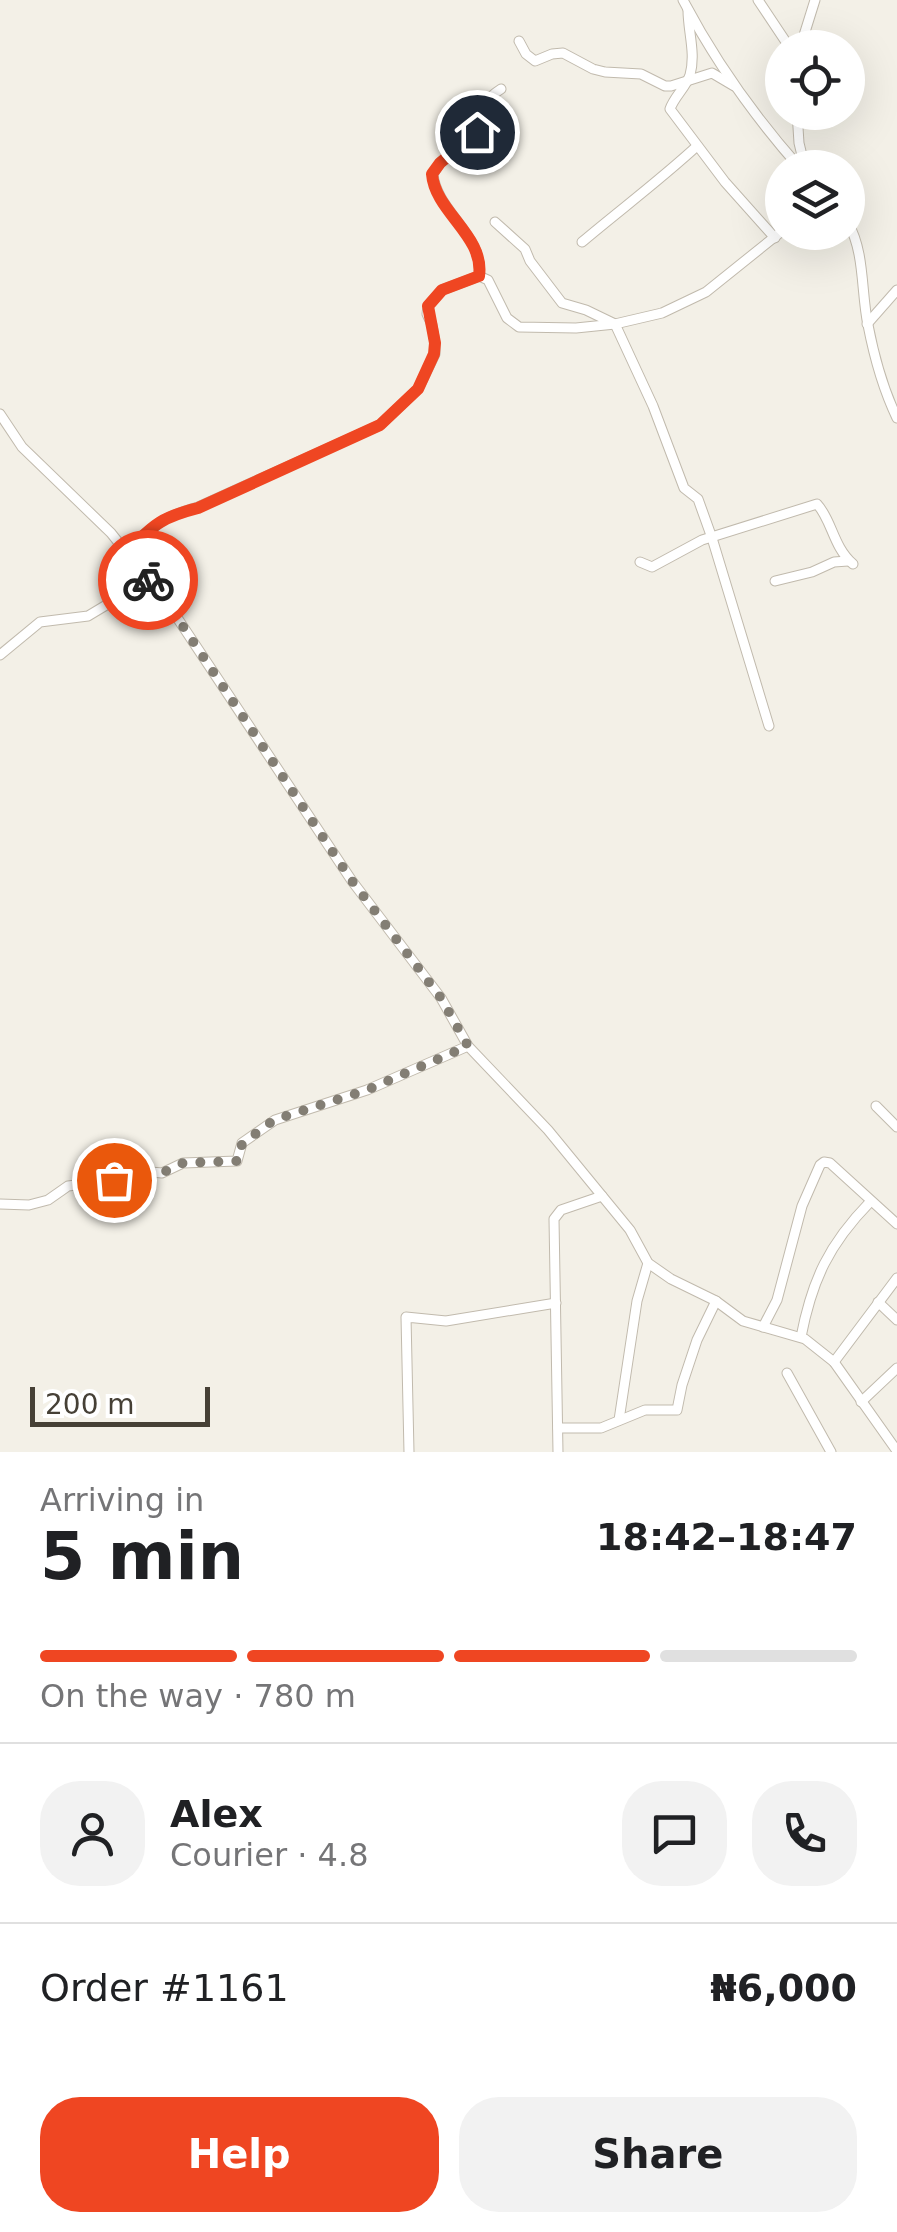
<!DOCTYPE html>
<html lang="en">
<head>
<meta charset="utf-8">
<style>
	:root { --surface:#fff; --page:#f2f2f2; --text:#202124; --muted:#757577; --line:#e0e0e0; --accent:#ef4622 }
	body { margin:0; font-family:"DejaVu Sans",sans-serif; background:var(--page); color:var(--text); height:100vh; display:flex; flex-direction:column; font-size:38px; white-space:nowrap }
	* { box-sizing:border-box; margin:0 }
	p { font-size:32px; color:var(--muted) }
	.icon { flex:none; width:55px; height:55px; fill:none; stroke:currentColor; stroke-width:2; stroke-linecap:round; stroke-linejoin:round }
	.map { position:relative; height:1452px; overflow:hidden }
	.details { display:flex; flex-direction:column; background:var(--surface); flex:1 }
	.details>* { flex:none }
	.buttons { position:absolute; left:765px; top:30px; display:grid; gap:20px }
	.buttons a { display:grid; place-items:center; width:100px; height:100px; border-radius:50%; background:var(--surface); box-shadow:0 10px 40px #0002; font-size:50px }
	.scale { position:absolute; left:30px; bottom:25px; width:180px; box-sizing:border-box; padding-left:10px; border:5px solid #464036; border-top:0; font-size:28px; line-height:35px; white-space:nowrap; color:#464036; -webkit-text-stroke:8px #fff; paint-order:stroke }
	.pin { position:absolute; display:grid; place-items:center; width:85px; height:85px; color:#fff; margin:-42px; border:5px solid #fff; border-radius:50%; box-shadow:0 2px 10px #0007 }
	.courier { position:absolute; display:grid; place-items:center; width:100px; height:100px; margin:-50px; border:8px solid #ef4622; border-radius:50%; background:#fff; color:#222; box-shadow:0 2px 12px #0007 }
	.headline em { font-style:normal; font-weight:600 }
	.headline div { display:flex; flex-direction:column-reverse }
	.headline { display:flex; align-items:center; justify-content:space-between; height:170px; padding:0 40px }
	h1 { font-size:65px; font-weight:600; line-height:75px }
	.bar { display:grid; grid-template-columns:repeat(4,1fr); gap:15px 10px; align-content:center; height:120px; padding:0 40px }
	.bar i { height:12px; border-radius:8px; background:var(--line) }
	.bar .on { background:var(--accent) }
	.bar p { grid-column:span 4 }
	.line { display:flex; align-items:center; gap:25px; padding:0 40px; border-top:2px solid var(--line) }
	.line div { flex:1 }
	.round { display:grid; place-items:center; flex:none; width:105px; height:105px; border-radius:40px; background:var(--page) }
	.cta { display:flex; gap:20px; margin-top:auto; padding:20px 40px }
	.cta a { flex:1; height:115px; border-radius:40px; background:var(--accent); color:#fff; font-size:40px; font-weight:600; line-height:115px; text-align:center }
	.cta a+a { background:var(--page); color:var(--text) }
	.map>svg:first-child { display:block }
	.lines { fill:none; stroke-linecap:round; stroke-linejoin:round }
	.minor-casing { stroke:#c1baad; stroke-width:11 }
	.minor { stroke:#fff; stroke-width:9 }
	.done { stroke:#837e74; stroke-width:10; stroke-dasharray:0 18 }
	.route { stroke:#ef4622; stroke-width:12 }
</style>
</head>
<body>
<div class="map">
<svg width="897" height="1452" viewBox="0 0 897 1452">
	<rect width="100%" height="100%" fill="#f3f0e7"/>
	<g class="lines">
		<g class="minor-casing">
			<g id="minor">
				<path d="M683 0C715 61 754 116 800 168"/>
				<polyline points="758,0 790,48"/>
				<path d="M688 10C688 32 696 53 690 75 686 87 674 97 670 109L725 182 775 238"/>
				<polyline points="519,41 526,54 535,61 552,54 563,53 593,69 605,72 641,74 665,86 671,86 712,73 734,86"/>
				<polyline points="800,48 815,0"/>
				<polyline points="797,112 799,143 805,168"/>
				<polyline points="495,222 525,249 530,261 562,303 586,310 615,324 653,406 684,488 698,499 712,538 769,726"/>
				<path d="M848 223C865 252 861 293 868 325 874 356 883 389 897 418"/>
				<path d="M582 242C620 210 660 180 697 146"/>
				<polyline points="479,276 488,280 507,318 519,327 576,328 615,324 662,313 706,292 782,231"/>
				<path d="M479 276C485 236 436 211 433 174L440 163 477 132C485 109 478 104 501 89"/>
				<polyline points="867,324 897,290"/>
				<polyline points="0,414 22,447 111,533 172,610 352,881 441,998 468,1046 548,1130 630,1230 648,1263 671,1279 716,1301 743,1321 805,1339 834,1362 897,1451"/>
				<path d="M126 552C154 526 159 518 198 507L380 425 418 389 435 354V343L432 325 427 314 428 306 442 290 479 276"/>
				<path d="M640 562 652 567 702 540 817 504C832 520 833 547 853 564"/>
				<polyline points="775,581 812,572 834,562 848,561"/>
				<polyline points="0,655 40,622 88,616 148,580"/>
				<polyline points="876,1106 897,1127"/>
				<polyline points="0,1204 29,1205 48,1200 68,1186 136,1178 151,1172 162,1173 183,1163 237,1161 242,1143 275,1120 367,1090 468,1046"/>
				<polyline points="878,1302 897,1320"/>
				<polyline points="763,1327 777,1300 802,1206 820,1165 824,1162 830,1163 897,1224"/>
				<path d="M801 1337C812 1280 829 1244 870 1202"/>
				<polyline points="834,1362 897,1278"/>
				<polyline points="787,1373 831,1452"/>
				<polyline points="861,1402 897,1368"/>
				<polyline points="619,1420 637,1301 648,1263"/>
				<polyline points="558,1428 601,1428 645,1410 677,1410 682,1385 697,1340 716,1301"/>
				<polyline points="409,1452 406,1317 446,1321 556,1303"/>
				<polyline points="558,1452 554,1219 561,1210 602,1196"/>
			</g>
		</g>
		<use href="#minor" class="minor"/>
	</g>
	<g class="lines">
		<polyline class="done" points="114,1180 136,1178 150,1172 162,1173 183,1163 238,1161 242,1144 274,1120 367,1090 468,1046 441,998 352,881 172,610 148,580"/>
		<path class="route" d="M148 580 126 552C154 525 159 518 198 508L380 425 418 389 434 354 435 343 428 306 442 290 479 276C485 236 435 212 432 174L440 163 477 132"/>
	</g>
</svg>
<div class="buttons">
<a><svg class="icon" aria-label="locate" viewBox="0 0 24 24"><circle cx="12" cy="12" r="6"/><path d="M12 2v4M12 18v4M2 12h4M18 12h4"/></svg></a>
<a><svg class="icon" aria-label="layers" viewBox="0 0 24 24"><path d="M12 4l9 5-9 5-9-5zM3 14l9 5 9-5"/></svg></a>
</div>
<div class="scale">200 m</div>
<div class="pin" style="left:114px;top:1180px;background:#ea580c"><svg class="icon" aria-label="bag" viewBox="0 0 24 24"><path d="M5 8h14l-1 12H6zM9 8a3 3 0 0 1 6 0"/></svg></div>
<div class="pin" style="left:477px;top:132px;background:#1f2937"><svg class="icon" aria-label="home" viewBox="0 0 24 24"><path d="M3 11l9-7 9 7M6 9v11h12V9"/></svg></div>
<div class="courier" style="left:148px;top:580px"><svg class="icon" aria-label="bike" viewBox="0 0 24 24"><circle cx="6" cy="16" r="4"/><circle cx="18" cy="16" r="4"/><path d="M6 16l4-8h5l3 8M10 8l3 8H6M13 5h3"/></svg></div>
</div>
<section class="details">
<div class="headline"><div><h1>5 min</h1><p>Arriving in</p></div><em>18:42–18:47</em></div>
<div class="bar"><i class="on"></i><i class="on"></i><i class="on"></i><i></i><p>On the way · 780 m</p></div>
<div class="line" style="height:180px"><a class="round"><svg class="icon" aria-label="person" viewBox="0 0 24 24"><circle cx="12" cy="8" r="4"/><path d="M4 21q1-7 8-7t8 7"/></svg></a><div><b>Alex</b><p>Courier · 4.8</p></div><a class="round"><svg class="icon" aria-label="chat" viewBox="0 0 24 24"><path d="M4 5h16v11H9l-5 4z"/></svg></a><a class="round"><svg class="icon" aria-label="phone" viewBox="0 0 24 24"><path d="M5 4h4l2 5-3 2q2 4 5 5l2-3 5 2v4C11 20 4 13 5 4z"/></svg></a></div>
<div class="line" style="height:130px"><div>Order #1161</div><b>₦6,000</b></div>
<div class="cta"><a>Help</a><a>Share</a></div>
</section>
</body>
</html>
